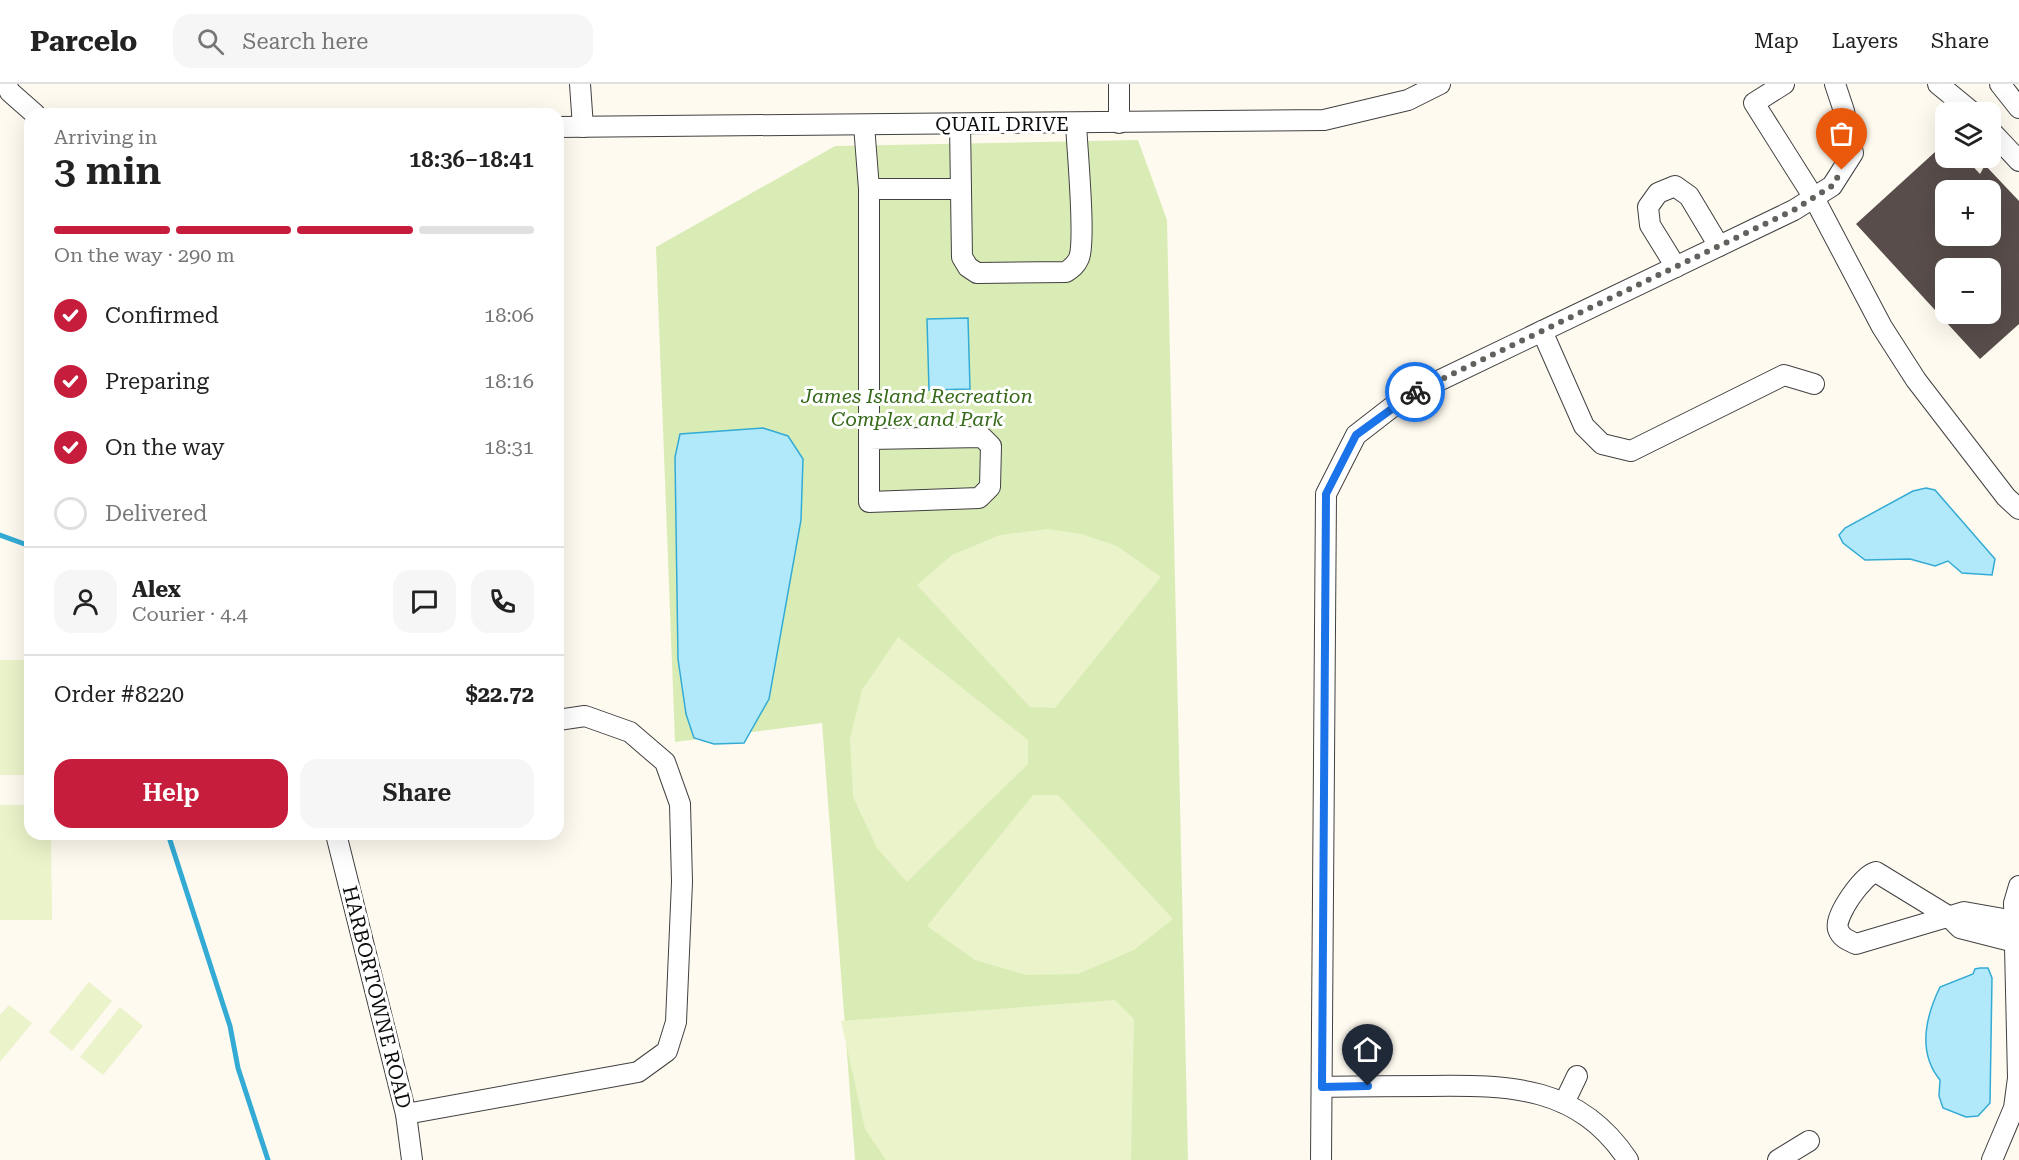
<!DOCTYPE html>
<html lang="en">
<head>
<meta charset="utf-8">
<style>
	:root { --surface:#fff; --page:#f6f6f6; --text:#222; --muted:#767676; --line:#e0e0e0; --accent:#c71d3d }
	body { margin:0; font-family:"Roboto Serif",serif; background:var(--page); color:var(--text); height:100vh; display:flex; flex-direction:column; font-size:22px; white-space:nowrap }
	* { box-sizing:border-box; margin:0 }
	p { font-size:20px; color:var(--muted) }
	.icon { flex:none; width:33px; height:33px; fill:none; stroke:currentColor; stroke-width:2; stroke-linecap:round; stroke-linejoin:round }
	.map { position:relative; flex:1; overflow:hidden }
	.side { position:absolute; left:24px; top:24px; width:540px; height:732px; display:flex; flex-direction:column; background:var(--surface); border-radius:18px; box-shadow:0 6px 24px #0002 }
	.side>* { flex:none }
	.buttons { position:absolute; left:1935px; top:18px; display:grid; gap:12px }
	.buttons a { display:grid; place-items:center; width:66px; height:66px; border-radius:12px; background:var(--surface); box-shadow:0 6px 24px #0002; font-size:30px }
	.pin { position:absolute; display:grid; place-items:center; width:51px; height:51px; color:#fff; margin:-62px -26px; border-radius:50% 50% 50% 0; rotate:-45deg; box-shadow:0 0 6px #0007 }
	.pin .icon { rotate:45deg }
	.courier { position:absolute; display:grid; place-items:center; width:60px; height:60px; margin:-30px; border:4px solid #1a73e8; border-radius:50%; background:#fff; color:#222; box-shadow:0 2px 8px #0007 }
	.summary em { font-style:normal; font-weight:600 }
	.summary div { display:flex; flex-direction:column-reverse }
	.summary { display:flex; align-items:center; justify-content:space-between; height:102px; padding:0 30px }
	h1 { font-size:39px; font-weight:600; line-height:45px }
	.bar { display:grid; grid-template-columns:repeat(4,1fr); gap:9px 6px; align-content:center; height:72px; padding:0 30px }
	.bar i { height:8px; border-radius:4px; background:var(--line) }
	.bar .on { background:var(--accent) }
	.bar p { grid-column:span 4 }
	.line { display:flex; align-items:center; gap:15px; padding:0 30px; border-top:2px solid var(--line) }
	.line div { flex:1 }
	.round { display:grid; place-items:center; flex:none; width:63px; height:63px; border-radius:18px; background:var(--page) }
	ol { padding:0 30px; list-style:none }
	li { display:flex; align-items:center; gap:18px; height:66px }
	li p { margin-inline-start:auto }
	li .icon { padding:6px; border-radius:50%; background:var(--accent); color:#fff; stroke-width:4 }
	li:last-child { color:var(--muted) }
	li i { width:33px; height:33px; border:3px solid var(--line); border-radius:50% }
	.action { display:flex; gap:12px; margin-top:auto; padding:12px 30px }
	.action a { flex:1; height:69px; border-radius:18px; background:var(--accent); color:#fff; font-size:24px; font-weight:600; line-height:69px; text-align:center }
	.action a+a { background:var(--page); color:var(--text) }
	header { display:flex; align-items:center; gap:36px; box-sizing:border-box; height:84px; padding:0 30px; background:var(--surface); border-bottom:2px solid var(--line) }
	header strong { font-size:28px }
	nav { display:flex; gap:33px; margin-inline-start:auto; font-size:21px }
	.search { width:420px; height:54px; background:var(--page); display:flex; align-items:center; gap:15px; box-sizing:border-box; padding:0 21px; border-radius:18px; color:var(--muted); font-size:22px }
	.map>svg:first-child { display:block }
	.green { fill:#daecb6 }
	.pitch { fill:#eaf3c9 }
	.water { fill:#b1e9fa; stroke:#33abd5; stroke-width:1.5 }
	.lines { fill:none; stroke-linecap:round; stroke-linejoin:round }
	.stream { stroke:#33abd5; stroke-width:5 }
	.building { fill:#584d4a; fill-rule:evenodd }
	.minor-casing { stroke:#414141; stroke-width:22 }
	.minor { stroke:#fff; stroke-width:20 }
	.done { stroke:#62615d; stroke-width:6; stroke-dasharray:0 10.8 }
	.route { stroke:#1a73e8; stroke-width:8 }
	.labels { text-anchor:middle; stroke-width:6; stroke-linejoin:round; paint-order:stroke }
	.street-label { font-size:20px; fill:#0e0e0e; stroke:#fff }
	.park-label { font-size:20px; font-style:italic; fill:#366a1a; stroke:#fff }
</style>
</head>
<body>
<header>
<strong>Parcelo</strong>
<div class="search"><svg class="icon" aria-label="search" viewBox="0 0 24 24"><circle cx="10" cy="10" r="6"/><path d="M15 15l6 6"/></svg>Search here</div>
<nav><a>Map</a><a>Layers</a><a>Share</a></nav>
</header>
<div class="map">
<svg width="2019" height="1076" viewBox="0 0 2019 1076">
	<rect width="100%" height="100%" fill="#fffaef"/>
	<polygon class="green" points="1138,56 1167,136 1188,1076 855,1076 822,639 675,658 656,163 835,62"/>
	<g class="pitch">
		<polygon points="1048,445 1081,450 1117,462 1161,493 1055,624 1030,623 917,501 952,471 1000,451"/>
		<polygon points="898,553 1028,656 1028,680 907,798 877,764 853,713 850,654 862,606"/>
		<rect x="0" y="576" width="24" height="115"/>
		<polygon points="1033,711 1058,711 1173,835 1134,866 1078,890 1026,891 975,876 927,842"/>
		<polygon points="0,721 30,721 30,750 51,750 52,836 0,836"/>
		<polygon points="89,898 112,917 72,967 49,948"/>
		<polygon points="1115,916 1134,935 1131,1076 886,1076 865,1045 841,937"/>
		<polygon points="9,921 32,939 0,978 0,931"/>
		<polygon points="120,923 143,942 103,991 80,973"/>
	</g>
	<g class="water">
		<polygon points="968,234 970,305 929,306 927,235"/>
		<polygon points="763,344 788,352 803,375 801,436 769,615 744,659 714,660 694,654 686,630 678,575 675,373 680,350"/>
		<polygon points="1926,404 1935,406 1995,475 1992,491 1962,489 1948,477 1935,482 1910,475 1865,476 1843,459 1839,451 1845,444 1913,407"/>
		<path d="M1980 884H1988L1992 894 1990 1019 1978 1032 1966 1033 1943 1024 1939 1012 1940 996C1917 968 1926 932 1940 903L1973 890 1975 885Z"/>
	</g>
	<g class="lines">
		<g class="stream">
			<polyline points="0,451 30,462"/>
			<polyline points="168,750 230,942 238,984 268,1076"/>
		</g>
	</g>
	<path class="building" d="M1946 58V74H1965L1980 90 1985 81 2019 117V240L1980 275 1856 140ZM1946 106H1990V152H1946ZM1946 184H1990V230H1946Z"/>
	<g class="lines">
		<g class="minor-casing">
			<g id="minor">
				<polyline points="6,0 10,8 35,30"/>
				<polyline points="580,0 583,43"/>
				<polyline points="1119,0 1119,39"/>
				<polyline points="1784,0 1754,19 1814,114 1882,243 1916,296 2006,413 2019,425"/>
				<polyline points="1938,0 1972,28"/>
				<polyline points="2000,0 2019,24"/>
				<path d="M960 40 962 173 968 183 977 189 1066 188C1072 184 1076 181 1079 174 1086 156 1077 65 1076 39"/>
				<polyline points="864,41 869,105 960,105"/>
				<polyline points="558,43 1324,36 1408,16 1440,0"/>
				<polyline points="1990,46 2019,77"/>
				<polyline points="869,105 869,418 979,414 990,403 991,362 982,353 869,355"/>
				<polyline points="1676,183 1650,141 1648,123 1658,109 1675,102 1689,112 1719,162"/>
				<polyline points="1542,247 1584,342 1602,360 1631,367 1784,291 1814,300"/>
				<polyline points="336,750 406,1030 412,1076"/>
				<path d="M2015 837 1964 828 1856 860C1848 856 1841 854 1838 845 1834 832 1863 791 1876 788L1948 832 1960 844 2015 858"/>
				<path d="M1322 1003C1357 1002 1393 1002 1428 1002 1510 1001 1578 1001 1628 1076"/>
				<polyline points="1564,1019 1577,992"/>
				<polyline points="406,1030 638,988 667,967 676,938 682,798 680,720 665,678 630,648 585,632 558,636"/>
				<polyline points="1321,1076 1326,410 1356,351 1405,313 1794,126 1832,102 1853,69 1844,27 1835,0"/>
				<polyline points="1778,1076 1809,1057"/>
				<polyline points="1992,1076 2014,1024 2018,994 2014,819 2019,802"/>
			</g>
		</g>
		<use href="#minor" class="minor"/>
	</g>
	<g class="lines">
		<polyline class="done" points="1415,308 1794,126 1832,102 1842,86"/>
		<polyline class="route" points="1368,1002 1322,1003 1326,410 1356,351 1415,308"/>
	</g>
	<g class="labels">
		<g class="street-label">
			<text x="1002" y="47">QUAIL DRIVE</text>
			<text transform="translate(377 913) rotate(76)" y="7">HARBORTOWNE ROAD</text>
		</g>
		<g class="park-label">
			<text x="917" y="319">James Island Recreation<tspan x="917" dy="23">Complex and Park</tspan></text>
		</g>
	</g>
</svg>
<div class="buttons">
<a><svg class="icon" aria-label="layers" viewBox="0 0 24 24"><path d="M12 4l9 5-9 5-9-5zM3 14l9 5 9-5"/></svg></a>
<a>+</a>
<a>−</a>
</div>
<div class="pin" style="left:1842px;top:86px;background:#ea580c"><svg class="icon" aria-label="bag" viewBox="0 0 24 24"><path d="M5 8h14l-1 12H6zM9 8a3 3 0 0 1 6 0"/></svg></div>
<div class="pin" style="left:1368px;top:1002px;background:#1f2937"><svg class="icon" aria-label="home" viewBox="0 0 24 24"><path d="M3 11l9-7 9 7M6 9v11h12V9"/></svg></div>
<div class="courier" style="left:1415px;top:308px"><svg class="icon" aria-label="bike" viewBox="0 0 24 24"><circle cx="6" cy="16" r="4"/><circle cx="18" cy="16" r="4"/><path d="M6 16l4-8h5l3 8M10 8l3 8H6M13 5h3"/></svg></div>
<section class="side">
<div class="summary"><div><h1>3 min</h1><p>Arriving in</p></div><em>18:36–18:41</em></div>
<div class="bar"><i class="on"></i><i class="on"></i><i class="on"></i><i></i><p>On the way · 290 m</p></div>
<ol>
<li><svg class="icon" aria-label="check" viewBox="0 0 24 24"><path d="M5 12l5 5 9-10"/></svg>Confirmed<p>18:06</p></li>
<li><svg class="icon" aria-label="check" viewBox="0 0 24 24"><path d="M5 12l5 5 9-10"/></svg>Preparing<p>18:16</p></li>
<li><svg class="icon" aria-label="check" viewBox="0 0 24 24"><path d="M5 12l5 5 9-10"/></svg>On the way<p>18:31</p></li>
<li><i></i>Delivered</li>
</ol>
<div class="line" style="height:108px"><a class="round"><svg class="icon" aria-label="person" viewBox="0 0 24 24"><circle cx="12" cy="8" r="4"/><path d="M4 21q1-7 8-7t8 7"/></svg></a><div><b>Alex</b><p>Courier · 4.4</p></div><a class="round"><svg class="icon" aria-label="chat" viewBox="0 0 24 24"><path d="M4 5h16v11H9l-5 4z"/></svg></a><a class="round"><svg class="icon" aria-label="phone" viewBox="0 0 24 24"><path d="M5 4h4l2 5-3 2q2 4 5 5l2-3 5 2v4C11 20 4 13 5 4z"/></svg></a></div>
<div class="line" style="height:78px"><div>Order #8220</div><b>$22.72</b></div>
<div class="action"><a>Help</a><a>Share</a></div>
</section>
</div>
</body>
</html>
